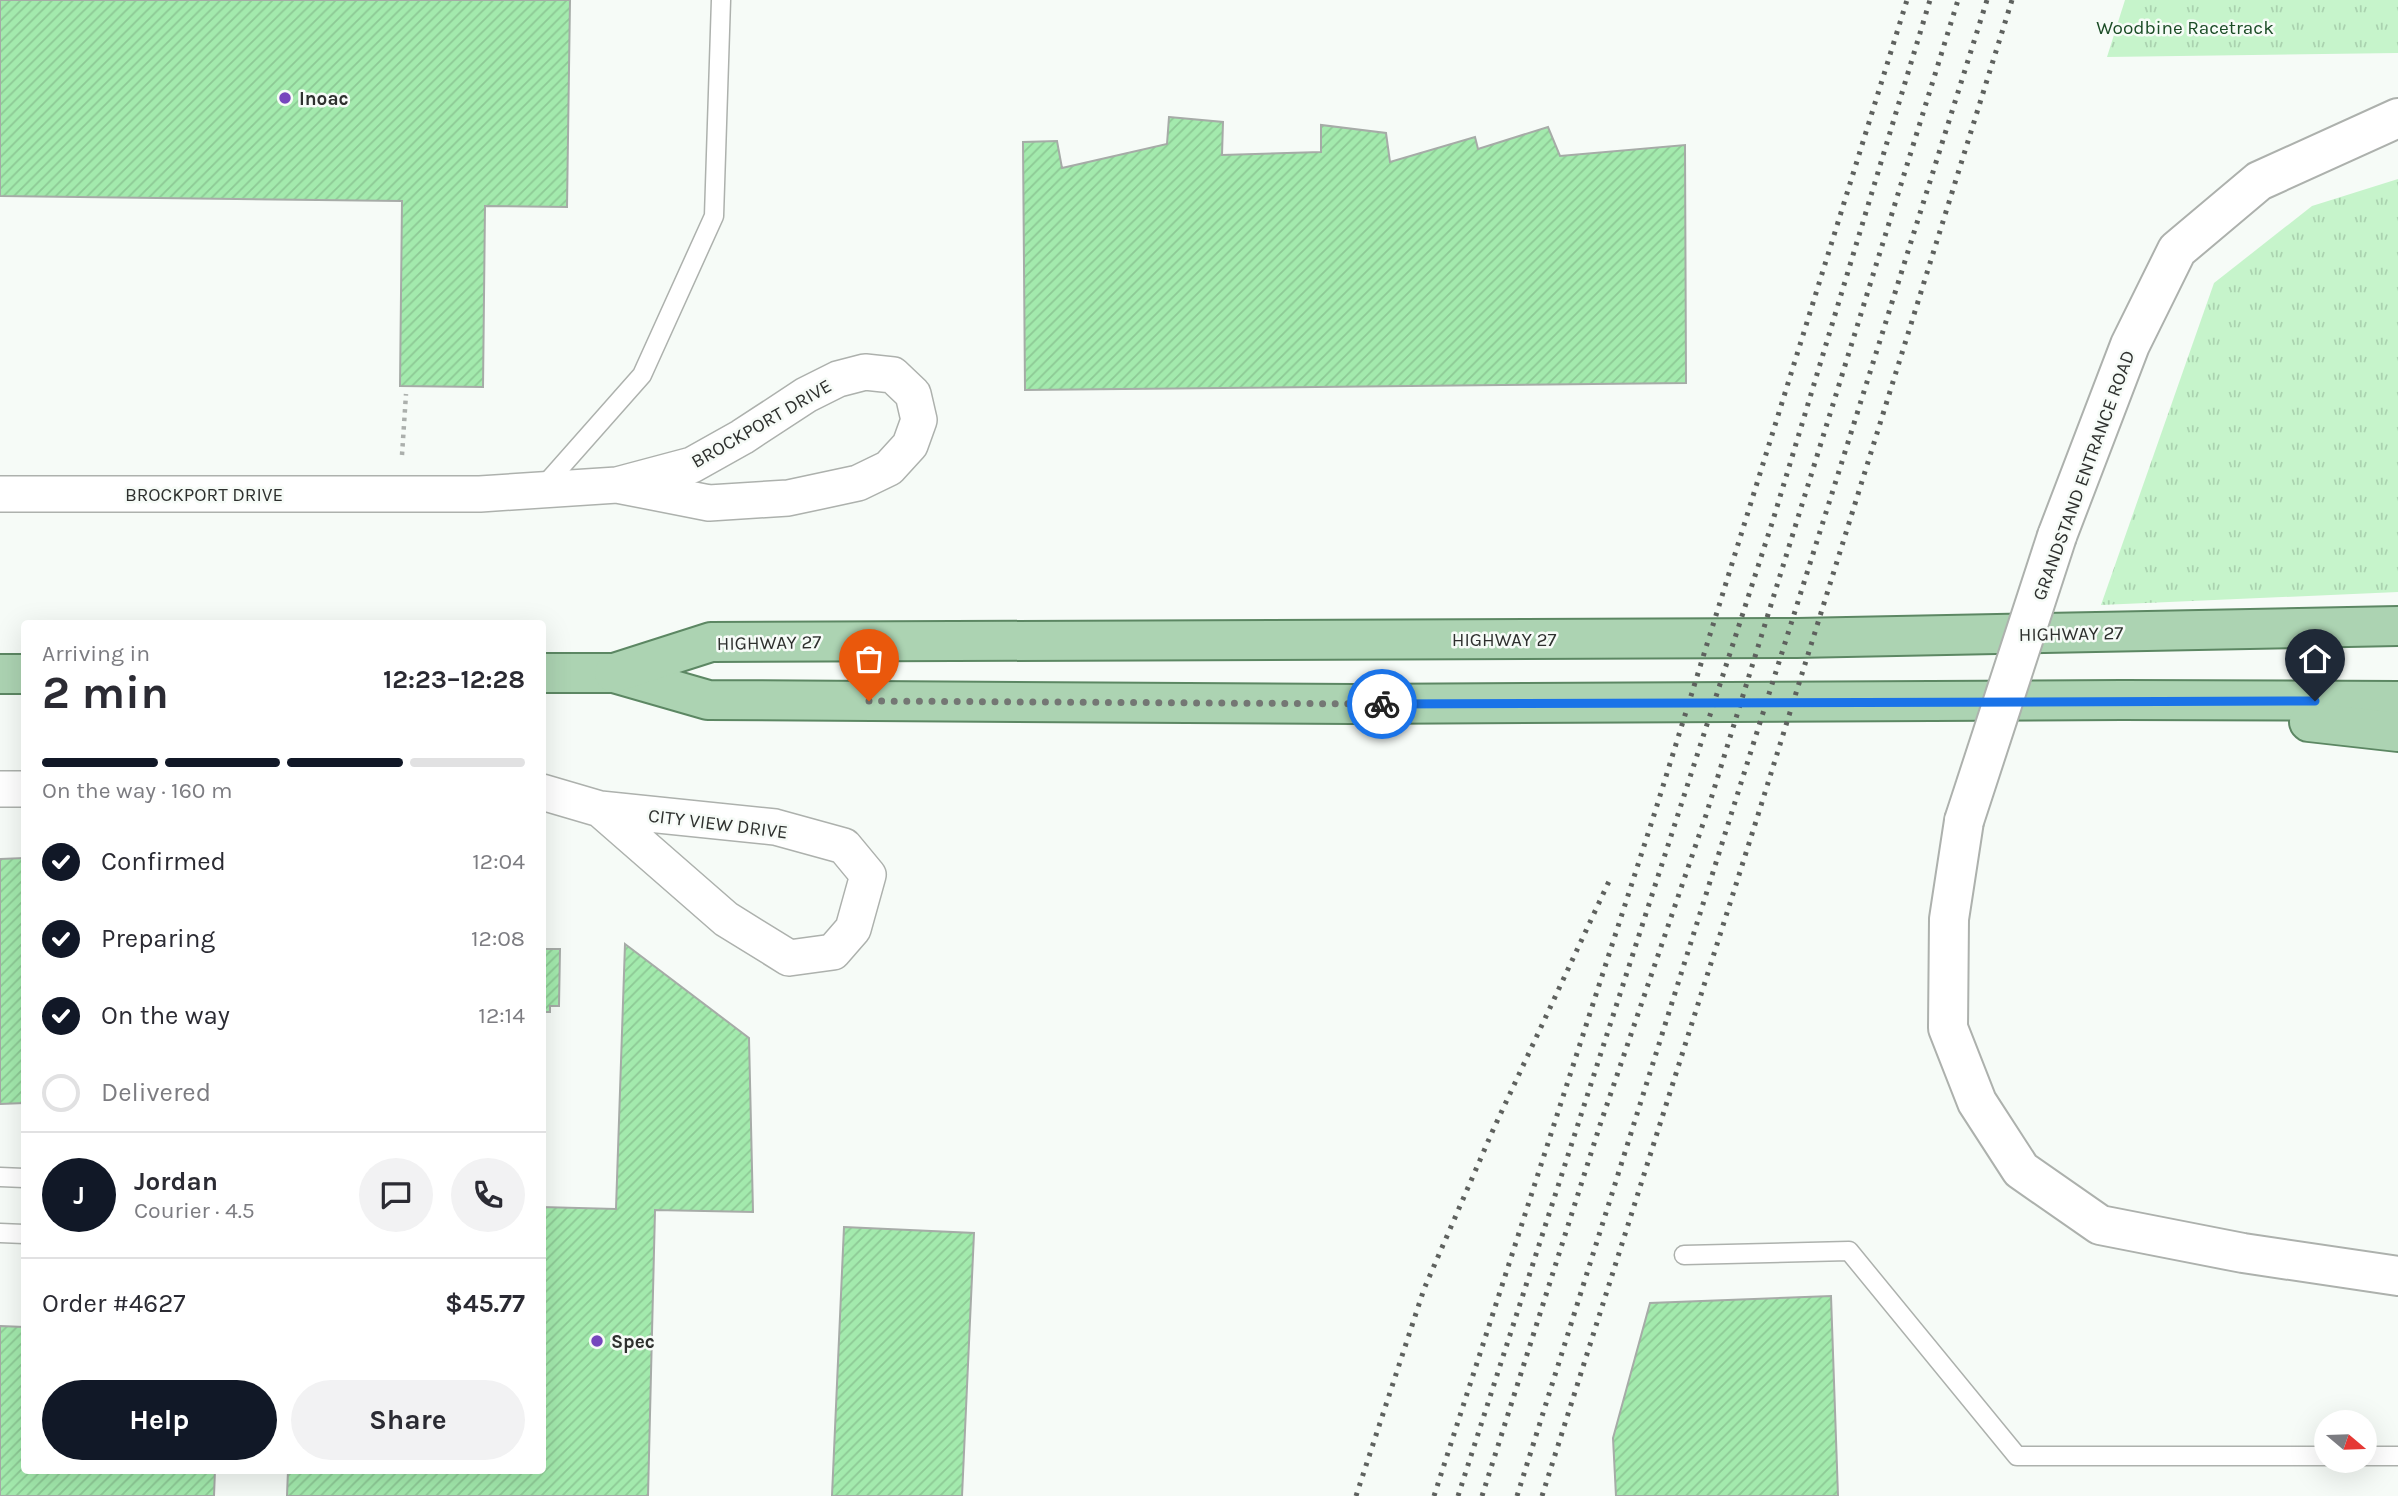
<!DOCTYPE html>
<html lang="en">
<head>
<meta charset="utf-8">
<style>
	:root { --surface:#fff; --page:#f2f2f3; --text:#2b2b33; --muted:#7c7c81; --line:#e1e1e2; --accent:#111827 }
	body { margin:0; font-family:Karla,sans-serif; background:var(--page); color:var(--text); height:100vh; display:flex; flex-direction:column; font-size:26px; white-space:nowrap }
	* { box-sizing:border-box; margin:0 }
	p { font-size:23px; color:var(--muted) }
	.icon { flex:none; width:38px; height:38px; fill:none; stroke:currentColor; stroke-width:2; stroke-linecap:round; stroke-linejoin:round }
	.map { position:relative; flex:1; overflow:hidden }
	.details { position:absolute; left:21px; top:620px; width:525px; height:854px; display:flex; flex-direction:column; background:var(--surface); border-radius:7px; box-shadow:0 7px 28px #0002 }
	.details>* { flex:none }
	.needle { width:46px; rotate:109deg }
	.tools { position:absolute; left:2314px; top:1410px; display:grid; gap:14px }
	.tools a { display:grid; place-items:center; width:63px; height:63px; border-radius:50%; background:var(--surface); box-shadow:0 7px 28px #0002; font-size:35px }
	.pin { position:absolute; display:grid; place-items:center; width:60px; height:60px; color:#fff; margin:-72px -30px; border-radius:50% 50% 50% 0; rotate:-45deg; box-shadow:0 0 7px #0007 }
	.pin .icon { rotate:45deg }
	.courier { position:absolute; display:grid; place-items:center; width:70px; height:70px; margin:-35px; border:5px solid #1a73e8; border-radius:50%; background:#fff; color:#222; box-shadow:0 2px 9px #0007 }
	.head em { font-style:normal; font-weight:700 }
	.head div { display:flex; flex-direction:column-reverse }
	.head { display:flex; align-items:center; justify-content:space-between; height:119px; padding:0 21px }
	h1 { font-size:46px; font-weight:700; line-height:52px }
	.bar { display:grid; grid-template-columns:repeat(4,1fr); gap:10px 7px; align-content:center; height:84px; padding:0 21px }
	.bar i { height:9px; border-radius:5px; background:var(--line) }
	.bar .active { background:var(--accent) }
	.bar p { grid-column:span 4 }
	.line { display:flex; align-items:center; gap:18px; padding:0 21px; border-top:2px solid var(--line) }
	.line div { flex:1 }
	.round { display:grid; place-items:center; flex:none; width:74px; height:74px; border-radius:37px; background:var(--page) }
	ol { padding:0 21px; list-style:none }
	li { display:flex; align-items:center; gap:21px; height:77px }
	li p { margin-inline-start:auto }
	li .icon { padding:7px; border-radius:50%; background:var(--accent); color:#fff; stroke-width:4 }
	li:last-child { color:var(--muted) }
	li i { width:38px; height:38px; border:4px solid var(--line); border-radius:50% }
	.button { display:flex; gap:14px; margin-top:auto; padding:14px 21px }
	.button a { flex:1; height:80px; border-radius:42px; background:var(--accent); color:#fff; font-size:28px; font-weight:700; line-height:80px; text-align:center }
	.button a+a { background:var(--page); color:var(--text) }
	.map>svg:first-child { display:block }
	.grass { fill:url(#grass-tufts) }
	.building { fill:url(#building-hatch); stroke:#a6aba7; stroke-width:2 }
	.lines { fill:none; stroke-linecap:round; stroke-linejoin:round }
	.service-casing { stroke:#adb1ad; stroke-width:21 }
	.minor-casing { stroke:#adb1ad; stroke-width:38 }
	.tertiary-casing { stroke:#adb1ad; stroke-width:42 }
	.primary-casing { stroke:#5c8763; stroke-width:42 }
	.path { stroke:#abafac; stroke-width:4.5; stroke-dasharray:3.5 5; stroke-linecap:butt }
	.service { stroke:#fff; stroke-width:18 }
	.minor { stroke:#fff; stroke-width:35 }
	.tertiary { stroke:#fff; stroke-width:38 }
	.primary { stroke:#acd3b2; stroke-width:38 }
	.rail { stroke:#5e615e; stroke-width:5; stroke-dasharray:3.5 7; stroke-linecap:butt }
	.tertiary-bridge-casing { stroke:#adb1ad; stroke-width:42; stroke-linecap:butt }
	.tertiary-bridge { stroke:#fff; stroke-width:38 }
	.done { stroke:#747774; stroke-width:7; stroke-dasharray:0 12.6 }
	.route { stroke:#1a73e8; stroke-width:9 }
	.poi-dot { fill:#7646bd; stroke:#f6fbf7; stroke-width:2.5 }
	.labels { text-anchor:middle; stroke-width:5; stroke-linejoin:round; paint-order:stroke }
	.park-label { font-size:19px; fill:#1b4c26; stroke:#f6fbf7 }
	.poi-label { font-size:19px; font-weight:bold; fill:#2e302e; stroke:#f6fbf7; text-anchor:start }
	.street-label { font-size:19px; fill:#2e302e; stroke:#f6fbf7 }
</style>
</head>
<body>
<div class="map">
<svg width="2398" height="1496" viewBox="0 0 2398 1496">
	<defs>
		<pattern id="grass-tufts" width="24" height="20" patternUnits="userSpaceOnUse" patternTransform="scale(1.75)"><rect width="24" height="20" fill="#c6f4cb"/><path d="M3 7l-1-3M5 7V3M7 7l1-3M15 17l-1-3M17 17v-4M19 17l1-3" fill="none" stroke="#aad2af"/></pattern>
		<pattern id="building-hatch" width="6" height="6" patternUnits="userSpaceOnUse" patternTransform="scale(1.75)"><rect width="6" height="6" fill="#a3eaad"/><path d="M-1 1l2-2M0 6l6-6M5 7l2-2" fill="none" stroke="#8dc995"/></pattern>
	</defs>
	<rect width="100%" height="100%" fill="#f6fbf7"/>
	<g class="grass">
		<polygon points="2125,0 2398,0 2398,53 2107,57"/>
		<polygon points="2398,179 2398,592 2101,605 2214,283 2312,206"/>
	</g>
	<g class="building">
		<polygon points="0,0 570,0 567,207 485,206 483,387 400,386 402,201 0,196"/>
		<polygon points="1169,117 1223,122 1222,155 1321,152 1321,125 1386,133 1390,162 1475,137 1478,149 1548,127 1560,156 1685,145 1686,383 1025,390 1023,142 1057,141 1062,168 1167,144"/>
		<polygon points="24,858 24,1103 0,1104 0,859"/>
		<polygon points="625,944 749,1038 753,1212 655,1210 648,1496 287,1496 288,1470 542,1470 542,1207 616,1209"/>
		<polygon points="542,949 560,949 559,1006 550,1006 550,1012 542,1012"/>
		<polygon points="844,1227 974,1233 962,1496 832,1496"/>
		<polygon points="1831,1296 1838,1496 1616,1496 1613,1438 1650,1303"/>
		<polygon points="0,1326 24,1327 24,1470 215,1470 214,1496 0,1496"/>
	</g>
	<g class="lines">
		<g class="service-casing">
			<g id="service">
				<polyline points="543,487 642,375 714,216 721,0"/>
				<polyline points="0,1177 24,1178"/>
				<polyline points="0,1233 24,1234"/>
				<polyline points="1684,1255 1849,1251 2017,1456 2326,1456"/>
				<polyline points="2364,1456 2398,1456"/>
			</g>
		</g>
		<g class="minor-casing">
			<g id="minor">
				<polyline points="0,494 480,494 617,485 692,465 742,437 806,395 838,379 865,372 893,375 913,394 919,420 910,445 889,468 858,483 788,498 709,503 617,485"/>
				<polyline points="0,789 24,789"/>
				<polyline points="542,792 600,809 775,827 844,846 868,875 853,929 833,952 789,958 726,919 600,809"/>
			</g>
		</g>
		<g class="tertiary-casing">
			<g id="tertiary">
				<polyline points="2057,536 2130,345 2177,250 2259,181 2398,118"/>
				<polyline points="1964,821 1949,919 1948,1028 1977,1102 2021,1170 2100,1225 2243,1253 2398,1276"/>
			</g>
		</g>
		<g class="primary-casing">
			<g id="primary">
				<polyline points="542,673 614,673 708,700 1353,704 2122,700 2398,701"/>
				<polyline points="614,673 711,642 1797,638 2398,626"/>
				<polyline points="0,674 24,674"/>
				<polyline points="2309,722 2398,732"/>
			</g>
		</g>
		<polyline class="path" points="402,455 406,394"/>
		<use href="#service" class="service"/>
		<use href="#minor" class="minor"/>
		<use href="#tertiary" class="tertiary"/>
		<use href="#primary" class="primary"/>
		<g class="rail">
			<polyline points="1356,1496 1424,1289 1493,1130 1611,877"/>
			<polyline points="1434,1496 1654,815 1907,0"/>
			<polyline points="1458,1496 1773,520 1930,0"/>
			<polyline points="1482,1496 1600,1125 1706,815 1958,0"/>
			<polyline points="1517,1496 1987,0"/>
			<polyline points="1542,1496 1758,815 2012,0"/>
		</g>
		<g class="tertiary-bridge-casing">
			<polyline id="tertiary-bridge" points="1964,821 2057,536"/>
		</g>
		<use href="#tertiary-bridge" class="tertiary-bridge"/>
	</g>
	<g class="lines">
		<polyline class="done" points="869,701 1382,704"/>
		<polyline class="route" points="1382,704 2315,701"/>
	</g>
	<g class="poi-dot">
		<circle cx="285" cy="98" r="7"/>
		<circle cx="597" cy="1341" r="7"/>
	</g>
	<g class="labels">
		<g class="park-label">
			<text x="2185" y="34">Woodbine Racetrack</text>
		</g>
		<g class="poi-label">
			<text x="299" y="105">Inoac</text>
			<text x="611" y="1348">Spec</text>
		</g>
		<g class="street-label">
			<text transform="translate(761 423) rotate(-30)" y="7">BROCKPORT DRIVE</text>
			<text transform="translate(2083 475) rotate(-70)" y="7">GRANDSTAND ENTRANCE ROAD</text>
			<text x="204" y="501">BROCKPORT DRIVE</text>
			<text transform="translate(2071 633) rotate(-1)" y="7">HIGHWAY 27</text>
			<text x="1504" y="646">HIGHWAY 27</text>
			<text transform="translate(769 642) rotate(-1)" y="7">HIGHWAY 27</text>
			<text transform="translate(718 823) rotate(7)" y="7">CITY VIEW DRIVE</text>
		</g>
	</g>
</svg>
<div class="tools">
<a><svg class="needle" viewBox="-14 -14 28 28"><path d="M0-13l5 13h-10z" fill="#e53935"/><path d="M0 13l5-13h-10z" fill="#7c7c81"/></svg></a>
</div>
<div class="pin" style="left:869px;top:701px;background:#ea580c"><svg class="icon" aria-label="bag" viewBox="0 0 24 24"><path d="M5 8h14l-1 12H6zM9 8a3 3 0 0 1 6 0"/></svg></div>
<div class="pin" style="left:2315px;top:701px;background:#1f2937"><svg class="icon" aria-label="home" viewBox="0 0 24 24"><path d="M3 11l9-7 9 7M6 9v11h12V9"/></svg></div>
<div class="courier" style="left:1382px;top:704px"><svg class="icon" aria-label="bike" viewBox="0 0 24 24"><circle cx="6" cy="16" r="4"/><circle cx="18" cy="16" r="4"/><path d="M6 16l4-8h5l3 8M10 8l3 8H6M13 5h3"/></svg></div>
<section class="details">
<div class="head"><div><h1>2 min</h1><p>Arriving in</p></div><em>12:23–12:28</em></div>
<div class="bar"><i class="active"></i><i class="active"></i><i class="active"></i><i></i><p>On the way · 160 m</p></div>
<ol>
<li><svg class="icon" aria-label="check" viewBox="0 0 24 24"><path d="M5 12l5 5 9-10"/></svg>Confirmed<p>12:04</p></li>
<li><svg class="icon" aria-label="check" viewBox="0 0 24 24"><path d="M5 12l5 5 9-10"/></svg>Preparing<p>12:08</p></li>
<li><svg class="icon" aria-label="check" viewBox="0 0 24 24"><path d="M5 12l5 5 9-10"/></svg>On the way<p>12:14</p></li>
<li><i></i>Delivered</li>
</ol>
<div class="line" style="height:126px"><b class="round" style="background:var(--accent);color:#fff">J</b><div><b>Jordan</b><p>Courier · 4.5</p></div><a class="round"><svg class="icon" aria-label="chat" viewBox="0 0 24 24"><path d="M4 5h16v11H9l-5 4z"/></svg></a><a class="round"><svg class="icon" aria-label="phone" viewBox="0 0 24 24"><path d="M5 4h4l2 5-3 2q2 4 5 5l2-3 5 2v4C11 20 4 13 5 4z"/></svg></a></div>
<div class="line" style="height:91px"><div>Order #4627</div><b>$45.77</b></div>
<div class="button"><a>Help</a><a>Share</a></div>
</section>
</div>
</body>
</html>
